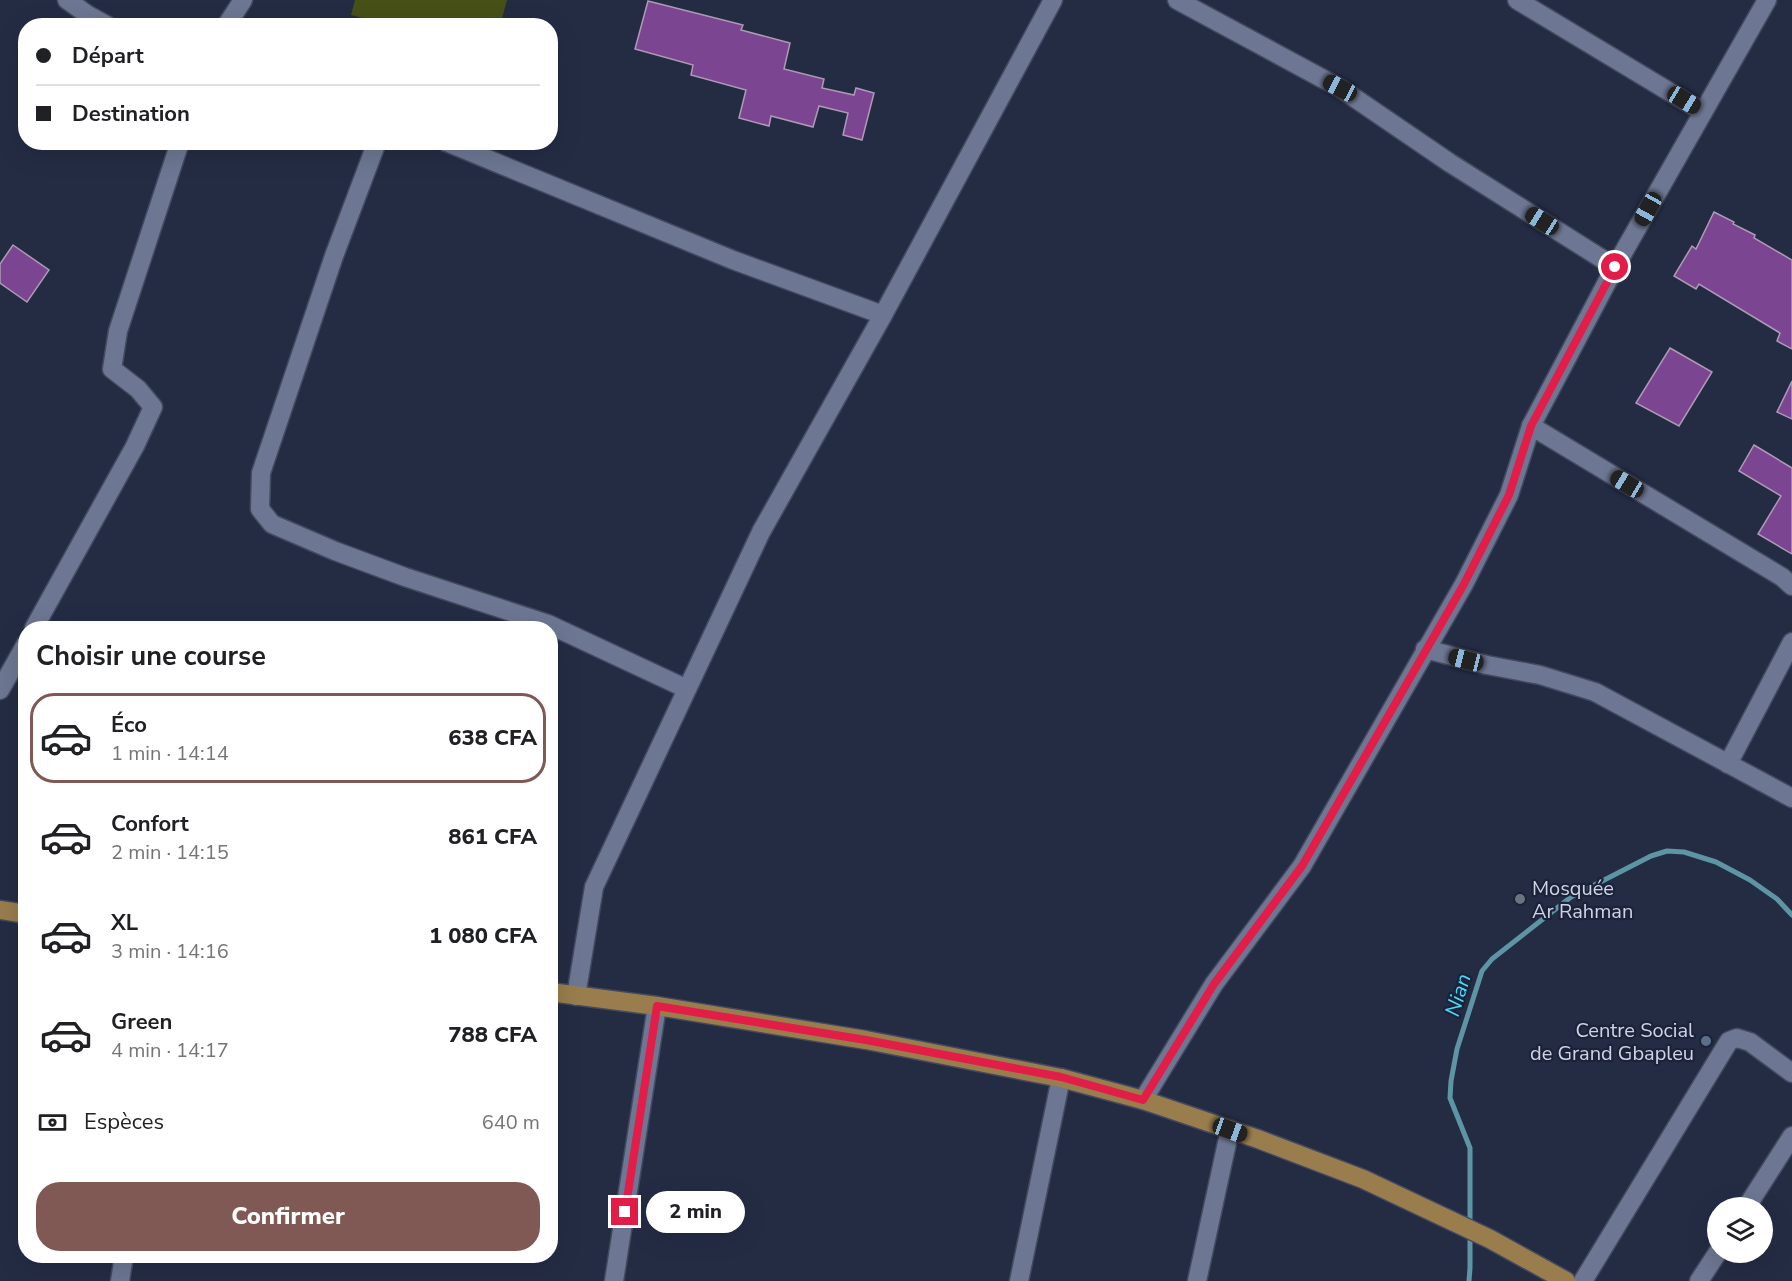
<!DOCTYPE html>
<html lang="fr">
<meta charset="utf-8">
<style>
:root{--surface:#fff;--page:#f2f2f2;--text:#202124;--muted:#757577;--line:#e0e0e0;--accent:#805954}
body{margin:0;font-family:"Nunito Sans",sans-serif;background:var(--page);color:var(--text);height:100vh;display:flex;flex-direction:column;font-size:22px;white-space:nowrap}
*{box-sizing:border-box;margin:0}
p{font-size:20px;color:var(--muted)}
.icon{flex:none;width:33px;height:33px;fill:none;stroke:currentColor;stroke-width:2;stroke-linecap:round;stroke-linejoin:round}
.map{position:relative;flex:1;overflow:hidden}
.drawer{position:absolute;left:18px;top:621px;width:540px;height:642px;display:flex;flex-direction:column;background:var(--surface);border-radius:24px;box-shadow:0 6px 24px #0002}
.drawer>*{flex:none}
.banner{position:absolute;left:18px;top:18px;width:540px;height:132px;border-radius:24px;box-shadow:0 6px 24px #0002;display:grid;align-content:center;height:132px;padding:0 18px;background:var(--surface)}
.buttons{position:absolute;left:1707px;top:1197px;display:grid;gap:12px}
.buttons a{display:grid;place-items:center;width:66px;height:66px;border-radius:50%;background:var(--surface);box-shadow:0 6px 24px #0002;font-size:30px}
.end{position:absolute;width:27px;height:27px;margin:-14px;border:8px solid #e11d48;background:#fff;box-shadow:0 0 0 3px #fff}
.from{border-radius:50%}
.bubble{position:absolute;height:42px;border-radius:21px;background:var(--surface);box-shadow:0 6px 24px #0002;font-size:20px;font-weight:800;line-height:42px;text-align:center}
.car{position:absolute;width:18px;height:36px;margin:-18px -9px;border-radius:8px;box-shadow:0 0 4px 2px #0007;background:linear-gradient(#222 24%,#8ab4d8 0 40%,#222 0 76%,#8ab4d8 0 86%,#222 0)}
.banner b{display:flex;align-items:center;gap:21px;height:57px;font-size:22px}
.banner b+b{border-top:2px solid var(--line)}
.banner i{width:15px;height:15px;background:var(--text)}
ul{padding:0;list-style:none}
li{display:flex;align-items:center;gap:18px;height:90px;margin:0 12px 9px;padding:0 6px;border:3px solid transparent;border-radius:24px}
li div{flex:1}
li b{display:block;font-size:22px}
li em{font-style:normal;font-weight:800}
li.current{border-color:var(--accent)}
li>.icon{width:54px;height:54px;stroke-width:1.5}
h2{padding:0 18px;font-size:27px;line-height:72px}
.pay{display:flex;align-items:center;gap:15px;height:66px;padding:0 18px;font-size:22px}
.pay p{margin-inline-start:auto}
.action{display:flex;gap:12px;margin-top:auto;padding:12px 18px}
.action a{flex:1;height:69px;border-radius:24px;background:var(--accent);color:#fff;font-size:24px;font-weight:800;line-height:69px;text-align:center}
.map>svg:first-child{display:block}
</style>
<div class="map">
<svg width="1792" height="1281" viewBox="0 0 1792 1281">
<rect width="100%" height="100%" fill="#242c44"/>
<polygon fill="#465017" points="355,0 507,0 500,26 388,25 351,15"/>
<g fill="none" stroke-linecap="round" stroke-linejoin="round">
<g stroke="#5d95a5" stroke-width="5">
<polyline points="1470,1225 1470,1148 1450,1098 1451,1081 1457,1049 1482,971 1492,959 1571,897 1651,856 1667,851 1684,852 1716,862 1750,880 1777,899 1792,915"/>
<polyline points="1469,1281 1470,1268 1470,1235"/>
</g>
</g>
<g fill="#7c4591" stroke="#ad9ab6" stroke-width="1.5">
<polygon points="648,1 743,25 741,30 790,43 784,69 824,79 822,88 854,95 856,88 874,93 862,140 843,135 848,113 819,106 813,127 771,116 769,126 739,118 746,90 691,75 693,65 635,49"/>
<polygon points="1714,212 1734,222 1733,224 1755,235 1754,238 1792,260 1792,349 1777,341 1780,333 1699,284 1696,289 1674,276 1692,246 1696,249"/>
<polygon points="13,245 49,270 27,302 0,283 0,264"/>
<polygon points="1670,348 1712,372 1679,426 1636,403"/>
<polygon points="1792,381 1792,419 1777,412"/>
<polygon points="1754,445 1792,468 1792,554 1758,534 1781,496 1739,471"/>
</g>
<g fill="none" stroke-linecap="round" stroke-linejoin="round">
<g stroke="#43495e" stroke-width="21">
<g id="street">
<polyline points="67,0 88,15 108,26"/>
<polyline points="1177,0 1340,88 1450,163 1615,267"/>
<polyline points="1517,0 1703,112"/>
<polyline points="226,26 243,0"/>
<polyline points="377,142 334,256 261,473 260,509 272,524 335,551 405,577 548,624 687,689"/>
<polyline points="446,142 733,260 883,315"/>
<polyline points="1531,426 1782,577 1792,586"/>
<polyline points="34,628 135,446 153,407 138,389 112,369 118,331 180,142"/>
<polyline points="1425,649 1487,665 1540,675 1595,692 1792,798"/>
<polyline points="0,690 26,644"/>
<polyline points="1728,764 1792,642"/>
<polyline points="576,996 594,887 761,532 883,315 1053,0"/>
<polyline points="1143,1100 1214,984 1302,866 1464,584 1509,495 1531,426 1615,267 1767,0"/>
<polyline points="1746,1208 1792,1136"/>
<polyline points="120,1281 124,1256"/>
<polyline points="614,1281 657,1006"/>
<polyline points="1019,1281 1061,1078"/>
<polyline points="1197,1281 1230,1129"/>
<polyline points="1583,1281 1729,1041 1737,1038 1750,1042 1792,1073"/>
<polyline points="1699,1281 1718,1252"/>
</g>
</g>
<g stroke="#43495e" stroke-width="21">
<g id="primary">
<polyline points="0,910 26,914"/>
<polyline points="550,992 657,1006 866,1040 1061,1078 1143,1100 1258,1139 1363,1179 1490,1239 1566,1281"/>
</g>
</g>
<use href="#street" stroke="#6d7793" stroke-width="18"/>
<use href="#primary" stroke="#997d4c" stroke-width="18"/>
</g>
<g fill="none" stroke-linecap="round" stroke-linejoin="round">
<polyline stroke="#e11d48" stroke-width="8" points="625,1212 657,1006 866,1040 1061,1077 1143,1100 1214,984 1302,866 1464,584 1509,495 1531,426 1615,267"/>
</g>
<circle fill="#6b7280" stroke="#1b2239" stroke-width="2" cx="1520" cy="899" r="6"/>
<circle fill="#5c6f8a" stroke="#1b2239" stroke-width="2" cx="1706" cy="1041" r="6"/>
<g text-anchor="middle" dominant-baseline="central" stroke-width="4.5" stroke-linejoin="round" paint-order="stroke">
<g font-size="20" fill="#ced4e4" stroke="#1b2239" text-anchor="start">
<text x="1532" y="888">Mosquée<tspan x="1532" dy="23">Ar Rahman</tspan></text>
<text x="1694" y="1030" text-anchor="end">Centre Social<tspan x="1694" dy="23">de Grand Gbapleu</tspan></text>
</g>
<g font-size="21" font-style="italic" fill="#46dbf8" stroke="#1b2239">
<text transform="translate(1458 995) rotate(-73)">Nian</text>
</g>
</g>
</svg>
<div class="buttons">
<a><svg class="icon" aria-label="layers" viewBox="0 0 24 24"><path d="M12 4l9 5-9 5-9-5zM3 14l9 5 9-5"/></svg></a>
</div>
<i class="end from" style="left:1615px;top:267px"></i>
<i class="end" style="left:625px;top:1212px"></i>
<div class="bubble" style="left:646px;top:1191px;width:99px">2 min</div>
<i class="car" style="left:1340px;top:88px;rotate:298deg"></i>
<i class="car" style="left:1684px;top:100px;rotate:121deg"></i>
<i class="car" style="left:1648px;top:209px;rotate:209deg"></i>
<i class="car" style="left:1542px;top:221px;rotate:302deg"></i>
<i class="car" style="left:1627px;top:484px;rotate:301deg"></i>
<i class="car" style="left:1466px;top:660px;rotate:284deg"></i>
<i class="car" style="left:1230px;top:1130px;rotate:110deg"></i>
<div class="banner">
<b><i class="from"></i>Départ</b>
<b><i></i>Destination</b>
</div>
<section class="drawer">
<h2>Choisir une course</h2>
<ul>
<li class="current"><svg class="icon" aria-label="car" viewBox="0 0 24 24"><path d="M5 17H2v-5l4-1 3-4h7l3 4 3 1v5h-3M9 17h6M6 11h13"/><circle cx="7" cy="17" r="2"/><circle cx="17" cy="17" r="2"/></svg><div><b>Éco</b><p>1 min · 14:14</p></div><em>638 CFA</em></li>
<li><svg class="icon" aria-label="car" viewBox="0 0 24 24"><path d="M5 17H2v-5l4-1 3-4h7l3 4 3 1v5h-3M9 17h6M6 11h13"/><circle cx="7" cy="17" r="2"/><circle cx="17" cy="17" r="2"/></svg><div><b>Confort</b><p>2 min · 14:15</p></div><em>861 CFA</em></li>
<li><svg class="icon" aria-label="car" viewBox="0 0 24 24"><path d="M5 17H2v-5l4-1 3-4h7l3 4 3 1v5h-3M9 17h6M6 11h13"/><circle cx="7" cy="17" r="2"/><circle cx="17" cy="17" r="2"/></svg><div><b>XL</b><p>3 min · 14:16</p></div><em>1 080 CFA</em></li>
<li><svg class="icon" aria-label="car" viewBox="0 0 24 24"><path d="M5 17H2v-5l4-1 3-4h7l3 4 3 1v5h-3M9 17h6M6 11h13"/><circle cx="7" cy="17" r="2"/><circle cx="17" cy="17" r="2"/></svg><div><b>Green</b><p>4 min · 14:17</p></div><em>788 CFA</em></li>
</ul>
<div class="pay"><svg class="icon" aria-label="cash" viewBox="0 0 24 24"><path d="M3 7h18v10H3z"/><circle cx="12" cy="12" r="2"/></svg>Espèces<p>640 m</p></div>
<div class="action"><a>Confirmer</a></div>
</section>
</div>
